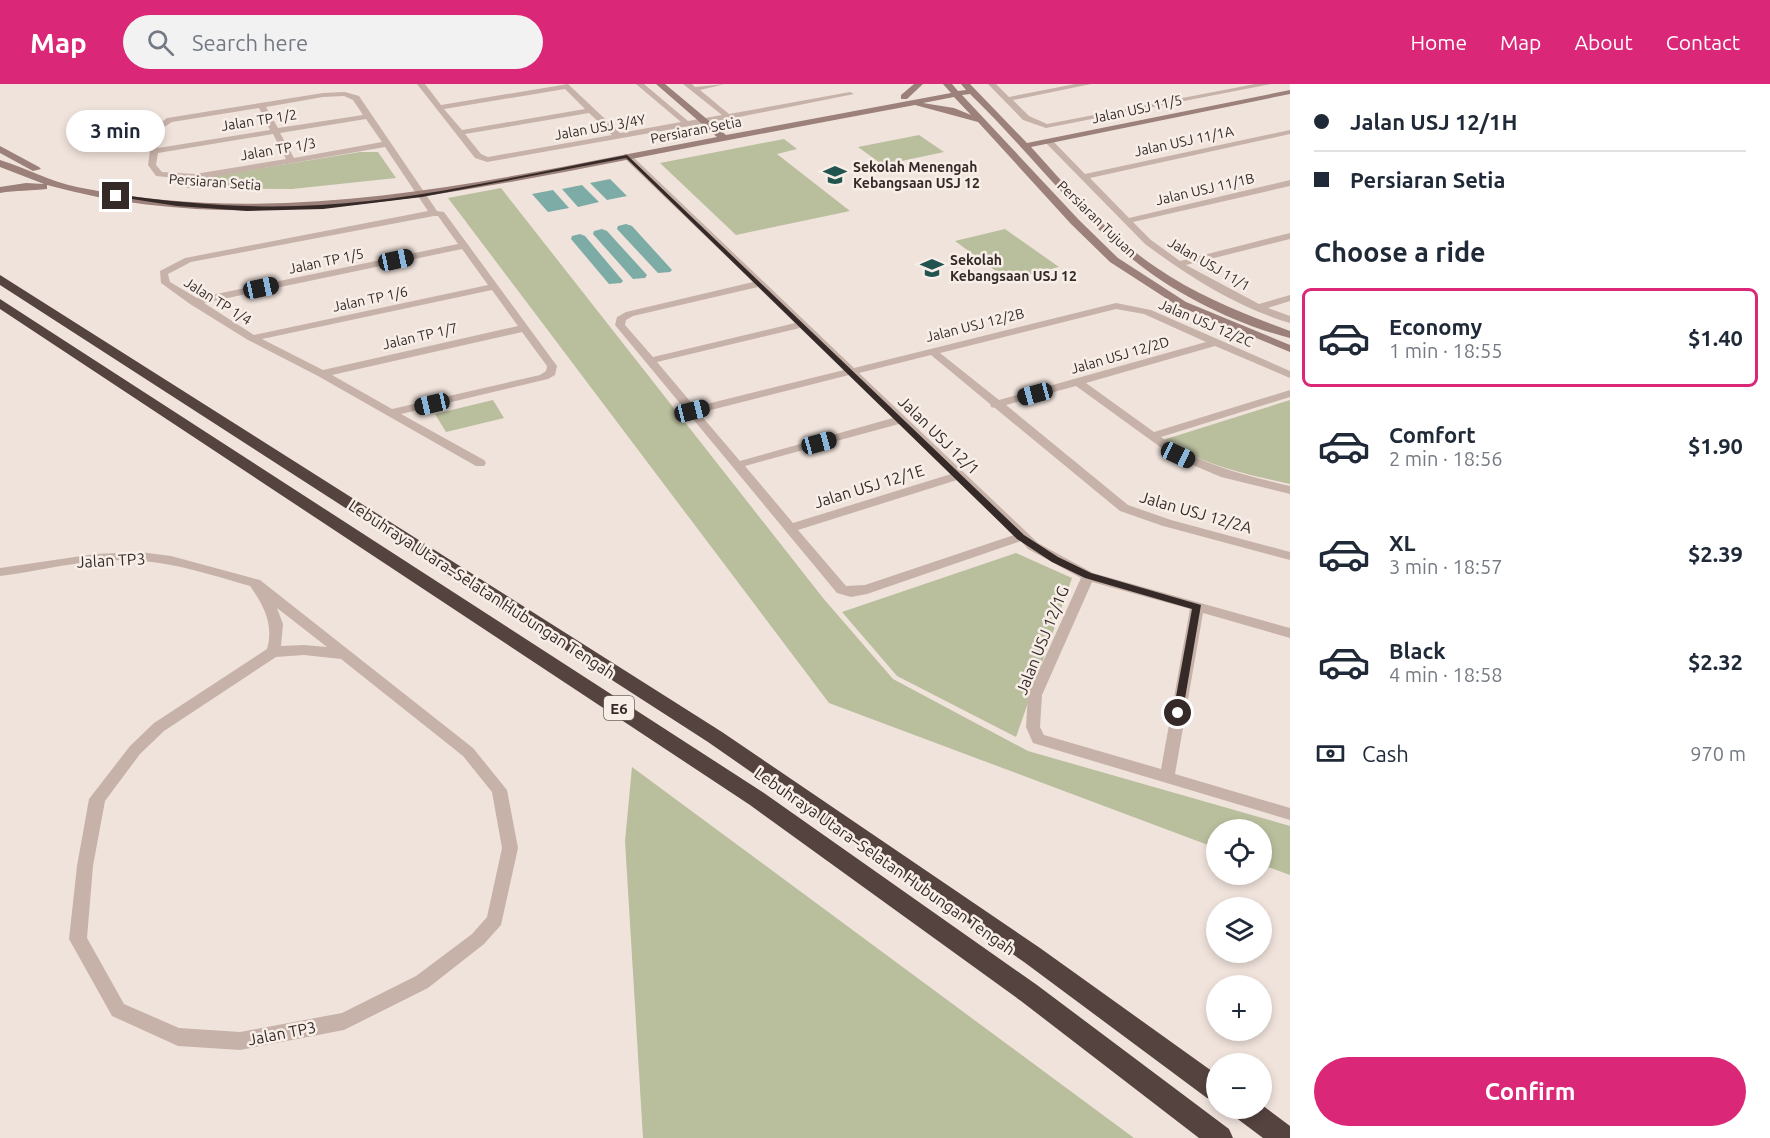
<!DOCTYPE html>
<meta charset="utf-8">
<style>
:root{--surface:#fff;--page:#f2f2f3;--text:#1f2937;--muted:#747a83;--line:#e0e1e3;--accent:#db2777}
body{margin:0;font-family:Ubuntu,sans-serif;background:var(--page);color:var(--text);height:100vh;display:flex;flex-direction:column;font-size:22px;white-space:nowrap}
*{box-sizing:border-box;margin:0}
p{font-size:20px;color:var(--muted)}
.icon{flex:none;width:33px;height:33px;fill:none;stroke:currentColor;stroke-width:2;stroke-linecap:round;stroke-linejoin:round}
.map{position:relative;flex:1;overflow:hidden}
.panel{display:flex;flex-direction:column;background:var(--surface);width:480px}
.panel>*{flex:none}
.hud{display:grid;align-content:center;height:132px;padding:0 24px;background:var(--surface)}
.fabs{position:absolute;left:1206px;top:735px;display:grid;gap:12px}
.fabs a{display:grid;place-items:center;width:66px;height:66px;border-radius:50%;background:var(--surface);box-shadow:0 3px 9px #0003;font-size:30px}
.end{position:absolute;width:27px;height:27px;margin:-14px;border:8px solid #352a28;background:#fff;box-shadow:0 0 0 3px #fff}
.from{border-radius:50%}
.bubble{position:absolute;height:42px;border-radius:21px;background:var(--surface);box-shadow:0 3px 9px #0003;font-size:20px;font-weight:600;line-height:42px;text-align:center}
.car{position:absolute;width:18px;height:36px;margin:-18px -9px;border-radius:8px;box-shadow:0 0 4px 2px #0007;background:linear-gradient(#222 24%,#8ab4d8 0 40%,#222 0 76%,#8ab4d8 0 86%,#222 0)}
.hud b{display:flex;align-items:center;gap:21px;height:57px;font-size:22px}
.hud b+b{border-top:2px solid var(--line)}
.hud i{width:15px;height:15px;background:var(--text)}
ul{padding:0;list-style:none}
li{display:flex;align-items:center;gap:18px;height:99px;margin:0 12px 9px;padding:0 12px;border:3px solid transparent;border-radius:9px}
li div{flex:1}
li b{display:block;font-size:22px}
li em{font-style:normal;font-weight:600}
li.current{border-color:var(--accent)}
li>.icon{width:54px;height:54px;stroke-width:1.5}
h2{padding:0 24px;font-size:27px;line-height:72px}
.pay{display:flex;align-items:center;gap:15px;height:66px;padding:0 24px;font-size:22px}
.pay p{margin-inline-start:auto}
.button{display:flex;gap:12px;margin-top:auto;padding:12px 24px}
.button a{flex:1;height:69px;border-radius:36px;background:var(--accent);color:#fff;font-size:24px;font-weight:600;line-height:69px;text-align:center}
header{display:flex;align-items:center;gap:36px;box-sizing:border-box;height:84px;padding:0 30px;background:var(--accent);color:#fff}
header strong{font-size:28px}
nav{display:flex;gap:33px;margin-inline-start:auto;font-size:21px}
.search{width:420px;height:54px;background:var(--page);display:flex;align-items:center;gap:15px;box-sizing:border-box;padding:0 21px;border-radius:33px;color:var(--muted);font-size:22px}
main{display:flex;flex:1;min-height:0}
.map>svg:first-child{display:block}
</style>
<header>
<strong>Map</strong>
<div class="search"><svg class="icon" aria-label="search" viewBox="0 0 24 24"><circle cx="10" cy="10" r="6"/><path d="M15 15l6 6"/></svg>Search here</div>
<nav><a>Home</a><a>Map</a><a>About</a><a>Contact</a></nav>
</header>
<main>
<div class="map">
<svg width="1290" height="1054" viewBox="0 0 1290 1054">
<rect width="100%" height="100%" fill="#f0e3dc"/>
<g fill="#b9be9d">
<polygon points="919,51 944,68 883,81 858,63"/>
<polygon points="784,55 797,65 777,70 850,127 736,151 660,79"/>
<polygon points="360,68 378,68 396,94 292,105 186,104 184,97"/>
<polygon points="501,104 823,514 893,595 1028,667 1290,742 1290,791 1262,781 1262,746 1216,746 1216,764 829,619 448,114"/>
<polygon points="1005,145 1059,183 1008,196 955,157"/>
<polygon points="493,316 504,334 446,348 435,330"/>
<path d="M1290,316V400C1245,390 1203,381 1163,356Z"/>
<polygon points="1016,469 1072,494 1016,653 897,592 842,528"/>
<polygon points="632,683 1134,1054 643,1054 625,757"/>
</g>
<g fill="#7daba5">
<polygon points="610,95 627,112 607,116 590,99"/>
<polygon points="582,101 599,118 578,123 562,105"/>
<polygon points="553,106 569,124 548,128 532,110"/>
<polygon points="626,140 632,142 672,186 670,188 658,189 617,145 618,142"/>
<polygon points="602,145 607,147 647,191 645,194 633,195 593,150 594,147"/>
<polygon points="580,150 585,152 623,197 621,199 609,200 571,155 572,152"/>
</g>
<g fill="none" stroke-linecap="round" stroke-linejoin="round">
<g fill="#c7b2a9" fill-rule="evenodd">
<path d="M417,0H425L441,21L568,0L620,49L681,38L636,0H644L688,37L722,31L683,0H692L695,3L725,0L700,6L729,30L850,8L854,10L729,35L487,78L475,74ZM565,5L585,25L462,46L444,25ZM589,29L612,51L488,73L481,70L465,50Z"/>
<polygon points="988,0 996,0 1009,13 1075,0 1091,0 1013,16 1029,32 1047,40 1255,0 1271,0 1046,44 1023,36"/>
<path d="M345,8L359,12L437,127L444,128L557,282L555,291L548,295L401,330L484,376L486,379L484,382H476L318,292L248,256L190,220L161,199L160,187L185,174L428,127L385,63L195,96L156,92L148,81L153,44L167,34L323,9ZM344,12L353,16L363,31L278,44L266,23L323,13ZM259,24L270,46L158,64L161,45L172,38ZM366,35L382,58L294,74L280,49ZM273,50L286,75L195,90L162,88L156,81L158,69ZM434,132H438L458,160L197,214L170,198L168,190L191,178ZM462,165L488,201L254,251L204,219ZM492,206L518,242L323,286L262,255ZM522,248L547,282L546,287L540,291L392,325L332,291Z"/>
<path d="M1290,46V50L1090,94L1129,134L1290,96V102L1133,138L1151,156L1180,177L1290,149V155L1186,181L1259,220L1290,211V217L1268,224L1290,232V239C1238,224 1188,192 1145,160L1044,57L1051,55L1085,90Z"/>
<path d="M624,70H630L854,284L1116,219L1151,226L1290,287V294L1215,262L1086,299L1154,348L1290,306V313L1161,353C1200,381 1244,391 1290,402V410L1221,393L1174,373L1076,302L1006,321L1128,421L1171,436L1290,468V476L1163,442L1120,427L995,324L991,323L990,320L931,271L859,289L1038,459L1093,489L1290,544V554L1203,529L1175,690L1290,724V736L1033,659L1026,643L1028,611L1081,494L1028,465L1021,457L867,510L851,513L837,509L615,241L617,233L626,228L753,198L624,74ZM758,203L795,239L653,273L625,241L626,236L633,232ZM1116,225L1144,230L1206,258L999,316L940,269ZM800,244L844,286L695,323L657,278ZM849,291L893,334L740,377L699,329ZM899,340L951,390L793,439L745,382ZM957,396L1014,451L865,501L846,502L798,446ZM1092,498L1190,525L1161,685L1044,651L1040,643L1042,611Z"/>
<path d="M140,468L171,472L260,496L473,664L507,706L518,764L501,841L484,860L428,904L344,946L240,966L178,962L112,932L69,855L77,782L89,715L130,662L154,639L267,565C274,541 264,522 250,502C215,492 179,480 142,477C96,472 46,486 0,492V484L95,470ZM277,524L327,563L304,561L281,562L283,540ZM304,571L341,575L463,672L492,708L502,764L487,833L472,850L416,892L342,929L240,948L179,944L124,920L87,854L93,782L105,717L140,670L164,647L276,573Z"/>
</g>
<g fill="#9b817a" fill-rule="evenodd">
<path d="M656,0H665L726,51L951,9L943,0H952L958,7L966,6L961,0H970L1027,59L1290,6V10L1031,63C1070,106 1109,152 1157,184C1198,212 1244,230 1290,247V254C1237,241 1173,209 1131,174C1071,126 1025,63 970,10L962,11L1079,136L1118,174L1186,218L1290,261V268L1178,222L1110,178L1071,140L978,38L915,21C819,39 722,57 626,76C436,113 239,154 47,101V105C32,107 16,106 0,109V103L26,99L44,100L0,83V76C26,84 49,97 77,103C292,148 506,92 717,53ZM954,13L971,31L954,24L923,19Z"/>
<polygon points="914,0 923,0 907,15 901,15 901,11"/>
<polygon points="0,62 39,83 41,85 33,87 0,69"/>
</g>
<g fill="#554340" fill-rule="evenodd">
<polygon points="0,191 722,648 1040,864 1216,990 1216,1017 1207,1014 1024,878 708,658 0,201"/>
<polygon points="0,215 764,709 1037,901 1229,1045 1233,1054 1199,1054 1021,917 750,721 0,225"/>
<polygon points="1262,1021 1290,1042 1290,1054 1263,1054 1235,1033 1231,1024 1262,1024"/>
</g>
</g>
<path fill="#352a28" d="M627,71L1024,451L1058,473L1091,489L1201,521L1182,632L1178,633L1173,629L1192,525L1085,494L1052,478L1017,455L626,74L422,113L323,125L247,127L177,122L113,112L116,110C185,120 252,125 321,121C424,115 526,90 627,71Z"/>
<defs>
<g id="school-bare" transform="scale(1.8)"><path d="M0-5L7-2L0 1L-7-2ZM-4 1L0 2.5L4 1V4Q0 6-4 4Z" fill="#21544e" stroke="#f8eee8" stroke-width="2.5" paint-order="stroke"/></g>
</defs>
<g fill-rule="evenodd">
<use href="#school-bare" x="835" y="91"/>
<use href="#school-bare" x="932" y="184"/>
</g>
<g text-anchor="middle" dominant-baseline="central" stroke-width="5" stroke-linejoin="round" paint-order="stroke">
<g font-size="14" fill="#352a28" stroke="#f8eee8">
<text transform="translate(1137 25) rotate(-12)">Jalan USJ 11/5</text>
<text transform="translate(259 36) rotate(-9)">Jalan TP 1/2</text>
<text transform="translate(600 43) rotate(-10)">Jalan USJ 3/4Y</text>
<text transform="translate(696 46) rotate(-11)">Persiaran Setia</text>
<text transform="translate(1184 57) rotate(-12)">Jalan USJ 11/1A</text>
<text transform="translate(278 65) rotate(-10)">Jalan TP 1/3</text>
<text transform="translate(215 98) rotate(4)">Persiaran Setia</text>
<text transform="translate(1205 105) rotate(-13)">Jalan USJ 11/1B</text>
<text transform="translate(1097 135) rotate(44)">Persiaran Tujuan</text>
<text transform="translate(326 177) rotate(-12)">Jalan TP 1/5</text>
<text transform="translate(1209 180) rotate(30)">Jalan USJ 11/1</text>
<text transform="translate(370 215) rotate(-12)">Jalan TP 1/6</text>
<text transform="translate(218 217) rotate(32)">Jalan TP 1/4</text>
<text transform="translate(1206 239) rotate(23)">Jalan USJ 12/2C</text>
<text transform="translate(975 241) rotate(-14)">Jalan USJ 12/2B</text>
<text transform="translate(420 252) rotate(-13)">Jalan TP 1/7</text>
<text transform="translate(1120 271) rotate(-16)">Jalan USJ 12/2D</text>
</g>
<g font-size="14" font-weight="bold" fill="#352a28" stroke="#f8eee8" text-anchor="start">
<text x="853" y="83">Sekolah Menengah<tspan x="853" dy="16">Kebangsaan USJ 12</tspan></text>
<text x="950" y="176">Sekolah<tspan x="950" dy="16">Kebangsaan USJ 12</tspan></text>
</g>
<rect fill="#f8eee8" stroke="#706562" stroke-width="1.5" x="604" y="612" width="30" height="24" rx="4.5"/>
<g font-size="15" font-weight="bold" fill="#352a28">
<text x="619" y="624">E6</text>
</g>
<g font-size="16" fill="#352a28" stroke="#f8eee8">
<text transform="translate(939 351) rotate(44)">Jalan USJ 12/1</text>
<text transform="translate(869 402) rotate(-17)">Jalan USJ 12/1E</text>
<text transform="translate(1196 428) rotate(16)">Jalan USJ 12/2A</text>
<text transform="translate(111 476) rotate(-3)">Jalan TP3</text>
<text transform="translate(482 505) rotate(33)">Lebuhraya Utara–Selatan Hubungan Tengah</text>
<text transform="translate(1042 556) rotate(-68)">Jalan USJ 12/1G</text>
<text transform="translate(885 777) rotate(35)">Lebuhraya Utara–Selatan Hubungan Tengah</text>
<text transform="translate(282 949) rotate(-11)">Jalan TP3</text>
</g>
</g>
</svg>
<div class="fabs">
<a><svg class="icon" aria-label="locate" viewBox="0 0 24 24"><circle cx="12" cy="12" r="6"/><path d="M12 2v4M12 18v4M2 12h4M18 12h4"/></svg></a>
<a><svg class="icon" aria-label="layers" viewBox="0 0 24 24"><path d="M12 4l9 5-9 5-9-5zM3 14l9 5 9-5"/></svg></a>
<a>+</a>
<a>−</a>
</div>
<i class="end from" style="left:1178px;top:629px"></i>
<i class="end" style="left:116px;top:112px"></i>
<div class="bubble" style="left:66px;top:26px;width:99px">3 min</div>
<i class="car" style="left:396px;top:176px;rotate:78deg"></i>
<i class="car" style="left:261px;top:204px;rotate:78deg"></i>
<i class="car" style="left:1035px;top:310px;rotate:255deg"></i>
<i class="car" style="left:432px;top:320px;rotate:257deg"></i>
<i class="car" style="left:692px;top:327px;rotate:76deg"></i>
<i class="car" style="left:819px;top:359px;rotate:75deg"></i>
<i class="car" style="left:1178px;top:371px;rotate:115deg"></i>
</div>
<section class="panel">
<div class="hud">
<b><i class="from"></i>Jalan USJ 12/1H</b>
<b><i></i>Persiaran Setia</b>
</div>
<h2>Choose a ride</h2>
<ul>
<li class="current"><svg class="icon" aria-label="car" viewBox="0 0 24 24"><path d="M5 17H2v-5l4-1 3-4h7l3 4 3 1v5h-3M9 17h6M6 11h13"/><circle cx="7" cy="17" r="2"/><circle cx="17" cy="17" r="2"/></svg><div><b>Economy</b><p>1 min · 18:55</p></div><em>$1.40</em></li>
<li><svg class="icon" aria-label="car" viewBox="0 0 24 24"><path d="M5 17H2v-5l4-1 3-4h7l3 4 3 1v5h-3M9 17h6M6 11h13"/><circle cx="7" cy="17" r="2"/><circle cx="17" cy="17" r="2"/></svg><div><b>Comfort</b><p>2 min · 18:56</p></div><em>$1.90</em></li>
<li><svg class="icon" aria-label="car" viewBox="0 0 24 24"><path d="M5 17H2v-5l4-1 3-4h7l3 4 3 1v5h-3M9 17h6M6 11h13"/><circle cx="7" cy="17" r="2"/><circle cx="17" cy="17" r="2"/></svg><div><b>XL</b><p>3 min · 18:57</p></div><em>$2.39</em></li>
<li><svg class="icon" aria-label="car" viewBox="0 0 24 24"><path d="M5 17H2v-5l4-1 3-4h7l3 4 3 1v5h-3M9 17h6M6 11h13"/><circle cx="7" cy="17" r="2"/><circle cx="17" cy="17" r="2"/></svg><div><b>Black</b><p>4 min · 18:58</p></div><em>$2.32</em></li>
</ul>
<div class="pay"><svg class="icon" aria-label="cash" viewBox="0 0 24 24"><path d="M3 7h18v10H3z"/><circle cx="12" cy="12" r="2"/></svg>Cash<p>970 m</p></div>
<div class="button"><a>Confirm</a></div>
</section>
</main>
